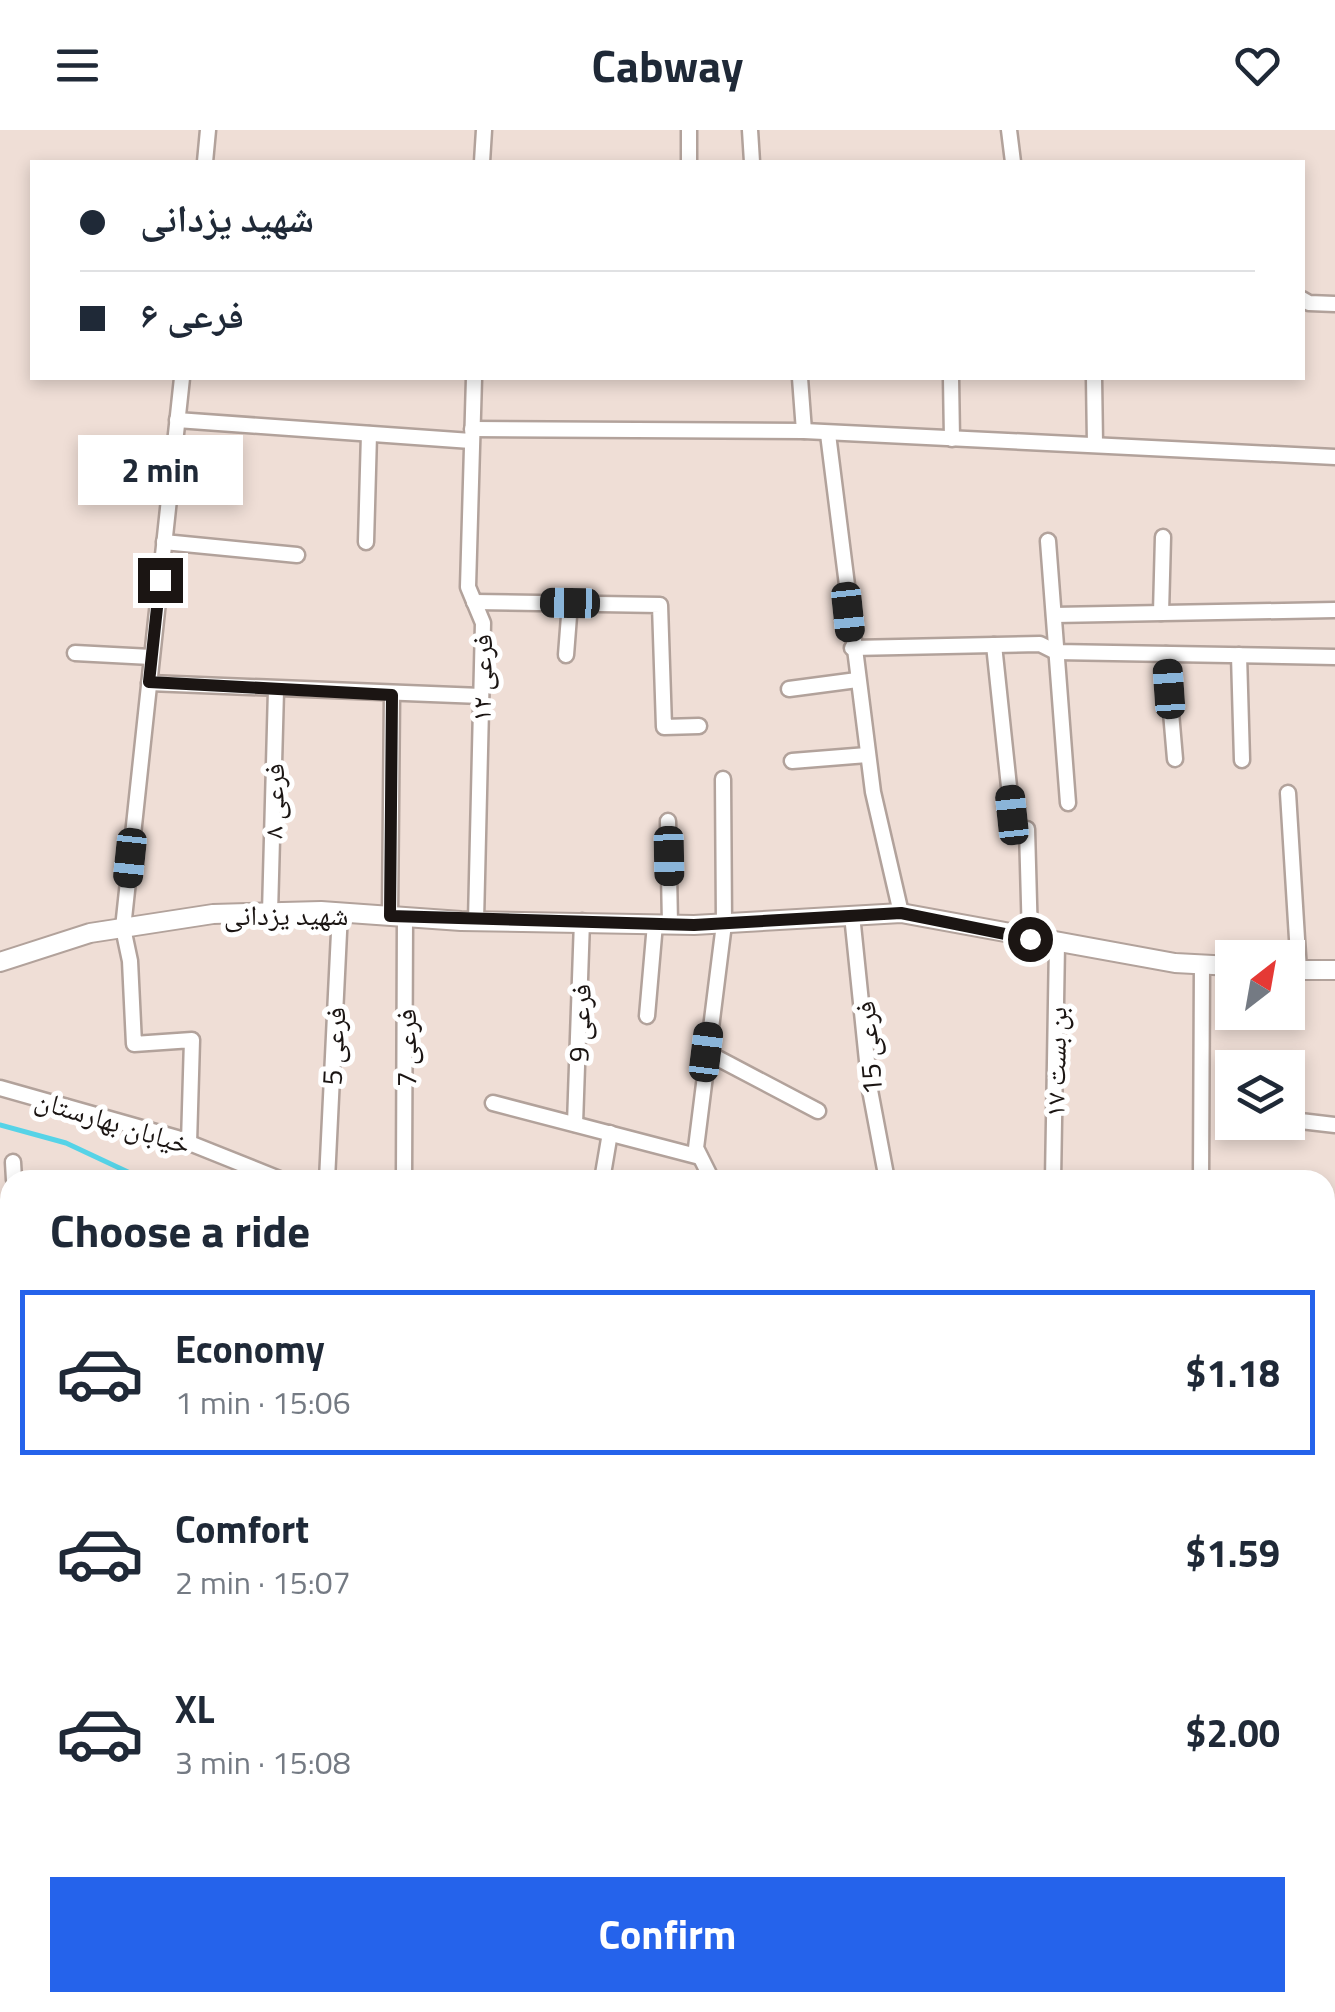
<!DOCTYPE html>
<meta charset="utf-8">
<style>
:root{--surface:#fff;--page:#f2f2f3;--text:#1f2937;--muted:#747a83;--line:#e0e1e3;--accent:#2563eb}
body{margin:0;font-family:"Titillium Web","Noto Naskh Arabic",sans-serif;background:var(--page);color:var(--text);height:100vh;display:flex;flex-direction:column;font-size:38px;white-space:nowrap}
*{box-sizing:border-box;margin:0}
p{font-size:32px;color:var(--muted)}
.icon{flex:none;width:55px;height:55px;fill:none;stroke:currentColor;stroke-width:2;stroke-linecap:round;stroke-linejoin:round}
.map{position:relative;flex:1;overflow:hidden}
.panel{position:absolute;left:0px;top:1040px;width:1335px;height:842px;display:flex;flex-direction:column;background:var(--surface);border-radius:30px 30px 0 0;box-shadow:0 5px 15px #0003}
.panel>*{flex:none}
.banner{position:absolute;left:30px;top:30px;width:1275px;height:220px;border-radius:0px;box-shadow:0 5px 15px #0003;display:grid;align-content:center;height:220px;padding:0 50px;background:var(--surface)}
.needle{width:65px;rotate:31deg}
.buttons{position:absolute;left:1215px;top:810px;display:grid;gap:20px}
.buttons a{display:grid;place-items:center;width:90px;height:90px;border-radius:0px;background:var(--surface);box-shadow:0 5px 15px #0003;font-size:50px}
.end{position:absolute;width:45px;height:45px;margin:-22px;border:12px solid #1b1513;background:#fff;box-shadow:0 0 0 5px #fff}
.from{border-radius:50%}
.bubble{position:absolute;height:70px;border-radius:0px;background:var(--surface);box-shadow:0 5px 15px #0003;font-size:32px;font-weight:700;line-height:70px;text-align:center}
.car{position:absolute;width:30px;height:60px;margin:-30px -15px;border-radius:12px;box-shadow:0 0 8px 2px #0007;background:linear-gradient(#222 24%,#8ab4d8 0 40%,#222 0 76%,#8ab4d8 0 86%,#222 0)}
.banner b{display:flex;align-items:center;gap:35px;height:95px;font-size:38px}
.banner b+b{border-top:2px solid var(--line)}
.banner i{width:25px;height:25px;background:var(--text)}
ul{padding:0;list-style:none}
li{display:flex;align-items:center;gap:30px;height:165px;margin:0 20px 15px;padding:0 30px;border:5px solid transparent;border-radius:0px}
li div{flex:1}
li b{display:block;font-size:38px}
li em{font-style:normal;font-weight:700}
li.active{border-color:var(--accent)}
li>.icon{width:90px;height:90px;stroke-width:1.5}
h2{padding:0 50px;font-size:45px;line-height:120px}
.primary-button{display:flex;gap:20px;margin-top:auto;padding:20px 50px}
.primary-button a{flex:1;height:115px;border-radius:0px;background:var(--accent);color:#fff;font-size:40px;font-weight:700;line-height:115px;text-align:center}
header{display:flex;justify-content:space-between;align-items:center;height:130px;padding:0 50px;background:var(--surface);font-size:45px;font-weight:700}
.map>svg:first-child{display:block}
</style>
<header><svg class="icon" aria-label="menu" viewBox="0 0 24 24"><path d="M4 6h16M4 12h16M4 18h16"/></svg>Cabway<svg class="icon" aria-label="heart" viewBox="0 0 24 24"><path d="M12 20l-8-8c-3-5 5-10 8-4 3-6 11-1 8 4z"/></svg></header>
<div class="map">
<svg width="1335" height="1882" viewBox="0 0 1335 1882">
<rect width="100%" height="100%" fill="#efded6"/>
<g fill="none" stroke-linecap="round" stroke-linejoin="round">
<g stroke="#56d3e7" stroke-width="5">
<polyline points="0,995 66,1013 145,1050"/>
<polyline points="1325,1299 1335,1303"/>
</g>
<g stroke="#b2a29b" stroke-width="19">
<g id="minor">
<polyline points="750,0 752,32"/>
<polyline points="1009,0 1013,32"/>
<polyline points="205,32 208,0"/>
<polyline points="482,32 484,0"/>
<polyline points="689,32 689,0"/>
<polyline points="1302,169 1309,173 1335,174"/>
<polyline points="182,248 123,798 130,831 134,914 192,910 189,1013"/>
<polyline points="474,248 468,457 483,493 476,791"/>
<polyline points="800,248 804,301"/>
<polyline points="951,248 952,309"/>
<polyline points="1094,248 1095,314"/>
<polyline points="177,290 471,311"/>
<polyline points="472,299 804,301 1335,327"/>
<polyline points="828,304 873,662 901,783"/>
<polyline points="1048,411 1068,673"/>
<polyline points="164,412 297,425"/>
<polyline points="366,412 369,304"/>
<polyline points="474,472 660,475 664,597 699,596"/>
<polyline points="1161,483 1163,407"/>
<polyline points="1054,485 1335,480"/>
<polyline points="994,515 1012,685"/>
<polyline points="852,518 1040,514 1056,522 1335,527"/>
<polyline points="75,523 151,527"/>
<polyline points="1166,524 1175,629"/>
<polyline points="566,525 570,473"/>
<polyline points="1239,525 1242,630"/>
<polyline points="149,553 481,566"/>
<polyline points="789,559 857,550"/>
<polyline points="792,631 867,625"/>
<polyline points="1288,663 1299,841"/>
<polyline points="668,691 670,794"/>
<polyline points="1027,699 1030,809"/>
<polyline points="270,783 276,560"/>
<polyline points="852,785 870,960 887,1050"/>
<polyline points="390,786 392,565"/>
<polyline points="647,886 655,794"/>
<polyline points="706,922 818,981"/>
<polyline points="0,958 177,1008 282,1050"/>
<polyline points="493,973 700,1027"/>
<polyline points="1292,990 1335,995"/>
<polyline points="575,994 582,791"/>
<polyline points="13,1032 14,1050"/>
<polyline points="327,1050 340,782"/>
<polyline points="404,1050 405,787"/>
<polyline points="602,1050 610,1003"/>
<polyline points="712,1050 696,1018 724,794 723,649"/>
<polyline points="1053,1050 1057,814"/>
<polyline points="1201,1050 1202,834"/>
<polyline points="1325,1254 1335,1259"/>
<polyline points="0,1373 10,1373"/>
<polyline points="1325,1413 1335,1410"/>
<polyline points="1325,1539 1335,1536"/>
<polyline points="0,1618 10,1616"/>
<polyline points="1325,1652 1334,1694"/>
<polyline points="849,1872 852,1882"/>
<polyline points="1033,1872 1035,1882"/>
<polyline points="703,1882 719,1872"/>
<polyline points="961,1882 1003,1872"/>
</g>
</g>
<g stroke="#b2a29b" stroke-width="22">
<g id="tertiary">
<polyline points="0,832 90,803 213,784 321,781 461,791 694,795 901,783 1175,833 1232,836"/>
<polyline points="1288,840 1335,840"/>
</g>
</g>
<g stroke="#ae845d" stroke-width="28">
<g id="primary">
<polyline points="1325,1696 1335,1694"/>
<polyline points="1325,1729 1335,1727"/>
<polyline points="0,1882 64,1872"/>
<polyline points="236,1882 298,1872"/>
</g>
</g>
<use href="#minor" stroke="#fff" stroke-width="14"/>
<use href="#tertiary" stroke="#fff" stroke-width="18"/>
<use href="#primary" stroke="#fed9b6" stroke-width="22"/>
</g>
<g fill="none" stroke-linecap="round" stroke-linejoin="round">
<polyline stroke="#1b1513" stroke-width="12" points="160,450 149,552 392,565 390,786 694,795 901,783 1030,809"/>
</g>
<g text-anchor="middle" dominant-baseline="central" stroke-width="10" stroke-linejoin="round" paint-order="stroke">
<g font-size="28" fill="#1b1513" stroke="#fff">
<text transform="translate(481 548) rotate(-89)">فرعی ۱۲</text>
<text transform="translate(273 671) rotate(-89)">فرعی ۸</text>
<text x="286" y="784">شهید یزدانی</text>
<text transform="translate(579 893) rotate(-88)">فرعی 9</text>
<text transform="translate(333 916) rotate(-87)">فرعی 5</text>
<text transform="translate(405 918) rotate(-90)">فرعی 7</text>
<text transform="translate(868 918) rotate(-95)">فرعی 15</text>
<text transform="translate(1055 932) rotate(-89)">بن بست ۱۷</text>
<text transform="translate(113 991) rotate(17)">خیابان بهارستان</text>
</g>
</g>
</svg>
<div class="buttons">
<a><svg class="needle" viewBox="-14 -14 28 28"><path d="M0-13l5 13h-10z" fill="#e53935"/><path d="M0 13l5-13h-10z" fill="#747a83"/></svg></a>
<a><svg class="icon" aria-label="layers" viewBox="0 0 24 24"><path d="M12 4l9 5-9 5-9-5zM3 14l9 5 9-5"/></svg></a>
</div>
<i class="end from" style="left:1030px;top:809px"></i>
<i class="end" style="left:160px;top:450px"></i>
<div class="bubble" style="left:78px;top:305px;width:165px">2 min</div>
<i class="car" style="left:570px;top:473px;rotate:271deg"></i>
<i class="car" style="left:848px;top:482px;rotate:174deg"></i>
<i class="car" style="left:1169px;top:559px;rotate:356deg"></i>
<i class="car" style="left:1012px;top:685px;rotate:354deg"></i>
<i class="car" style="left:669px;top:726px;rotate:179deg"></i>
<i class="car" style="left:130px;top:728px;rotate:186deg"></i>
<i class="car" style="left:706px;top:922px;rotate:7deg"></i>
<div class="banner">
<b><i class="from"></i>شهید یزدانی</b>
<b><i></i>فرعی ۶</b>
</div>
<section class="panel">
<h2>Choose a ride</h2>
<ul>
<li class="active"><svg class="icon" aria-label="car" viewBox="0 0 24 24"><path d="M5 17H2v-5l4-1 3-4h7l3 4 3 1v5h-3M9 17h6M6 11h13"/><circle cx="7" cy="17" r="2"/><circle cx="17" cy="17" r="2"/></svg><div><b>Economy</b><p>1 min · 15:06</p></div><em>$1.18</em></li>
<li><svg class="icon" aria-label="car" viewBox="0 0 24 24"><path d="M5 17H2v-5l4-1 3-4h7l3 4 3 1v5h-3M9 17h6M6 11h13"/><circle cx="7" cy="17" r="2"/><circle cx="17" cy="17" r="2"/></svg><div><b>Comfort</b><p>2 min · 15:07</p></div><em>$1.59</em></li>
<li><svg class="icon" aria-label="car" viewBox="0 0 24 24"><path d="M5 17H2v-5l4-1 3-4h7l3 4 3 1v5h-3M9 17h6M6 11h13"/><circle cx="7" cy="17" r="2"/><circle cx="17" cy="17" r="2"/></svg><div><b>XL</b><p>3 min · 15:08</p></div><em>$2.00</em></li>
</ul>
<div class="primary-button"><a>Confirm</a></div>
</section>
</div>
